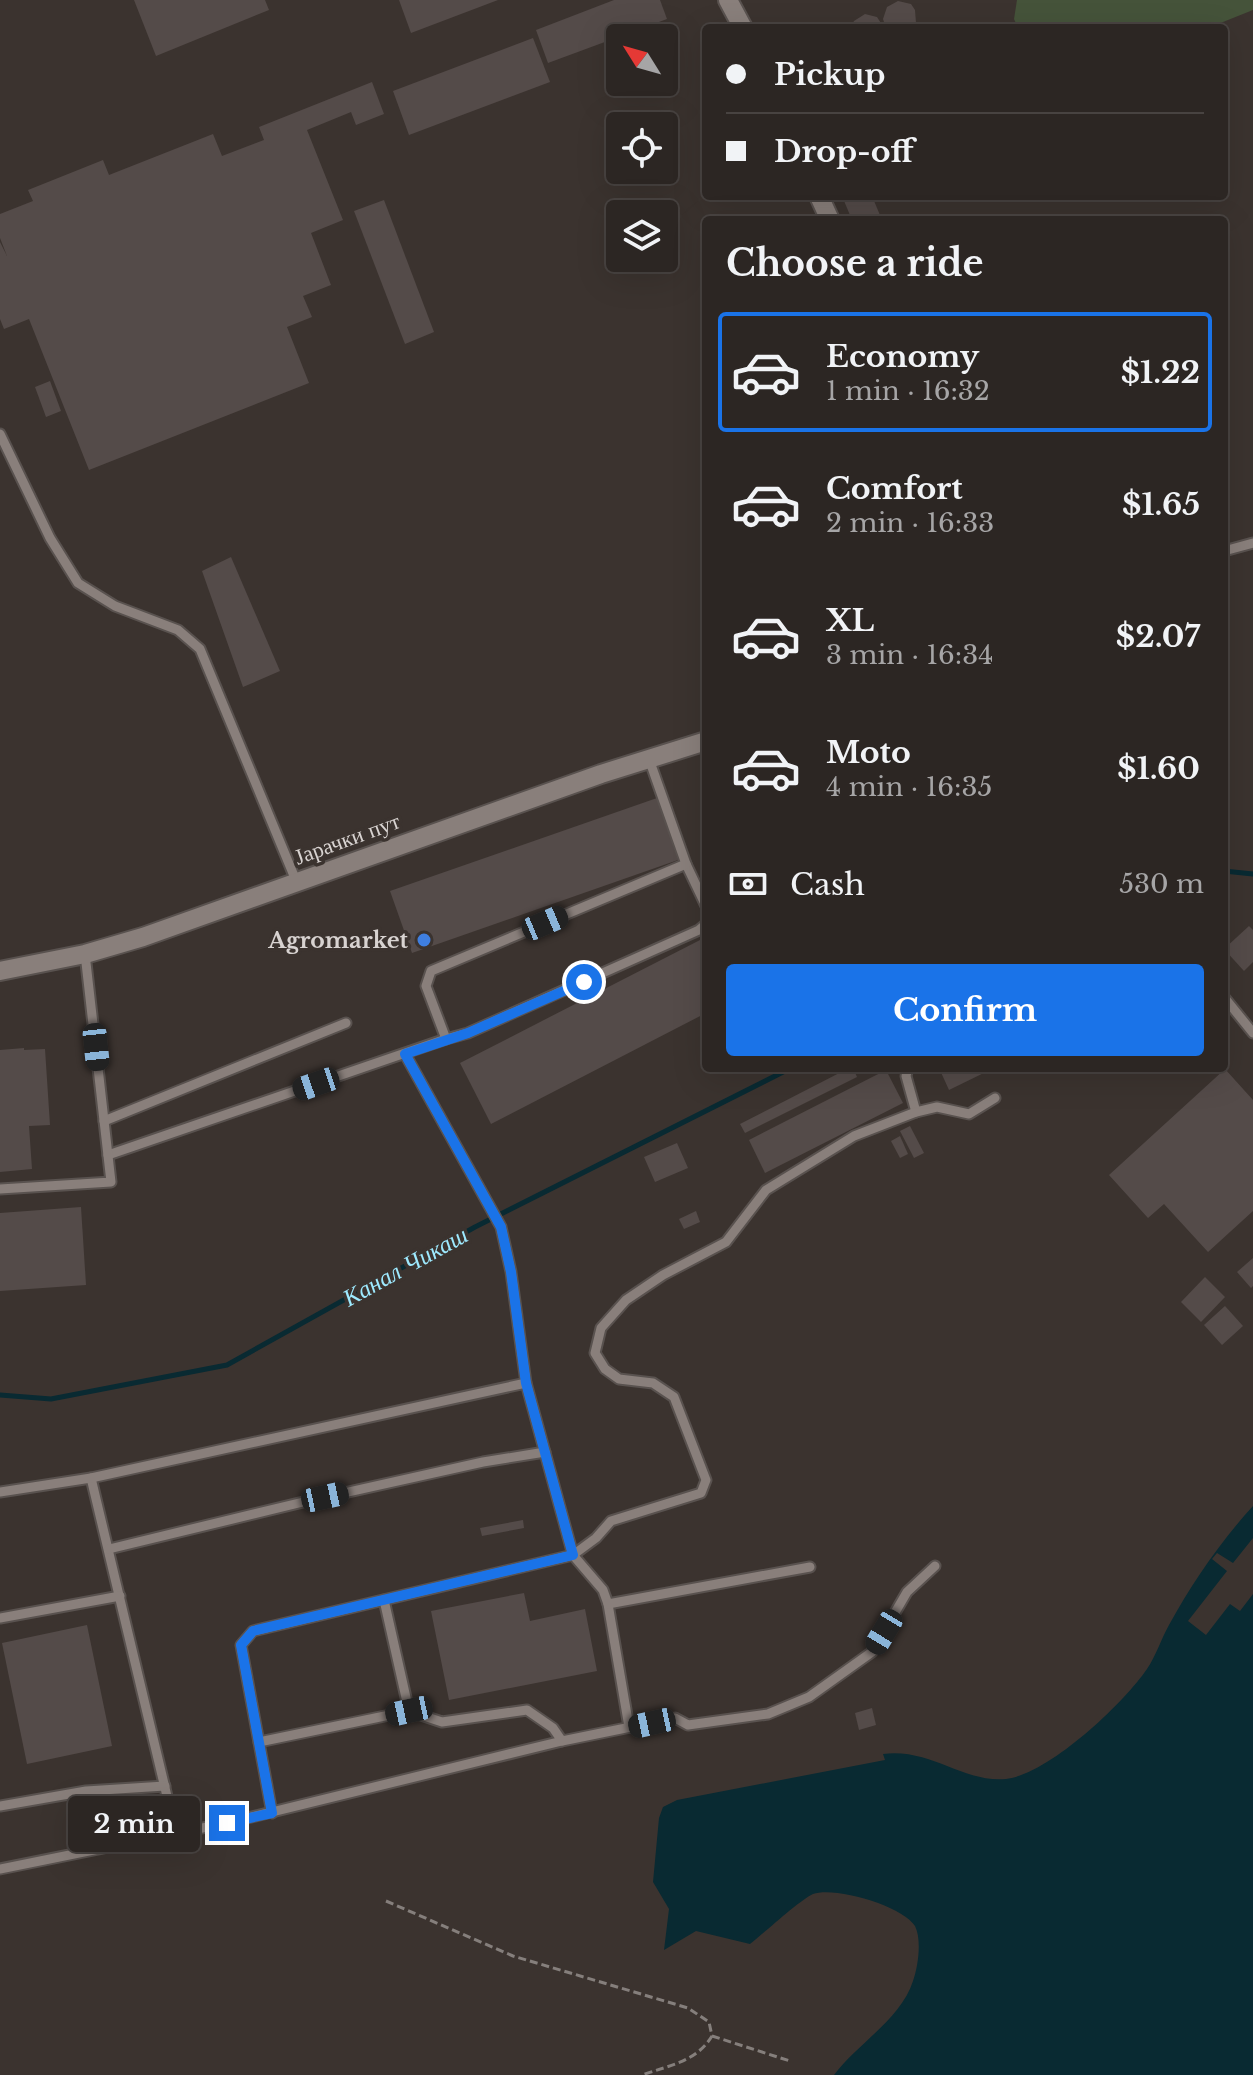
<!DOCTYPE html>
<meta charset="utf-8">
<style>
:root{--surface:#2c2623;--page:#342e2b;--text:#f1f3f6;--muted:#a6a5a6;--line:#484341;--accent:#1a73e8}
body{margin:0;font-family:"Libre Baskerville",serif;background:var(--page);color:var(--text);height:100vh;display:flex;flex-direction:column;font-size:30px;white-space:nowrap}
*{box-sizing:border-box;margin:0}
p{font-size:26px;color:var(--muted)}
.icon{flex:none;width:44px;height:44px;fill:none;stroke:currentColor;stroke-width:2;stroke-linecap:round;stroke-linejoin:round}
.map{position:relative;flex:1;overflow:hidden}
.side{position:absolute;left:702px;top:216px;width:526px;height:856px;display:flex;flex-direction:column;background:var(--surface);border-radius:8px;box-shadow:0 8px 32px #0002,0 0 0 2px var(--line)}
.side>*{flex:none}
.banner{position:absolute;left:702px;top:24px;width:526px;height:176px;border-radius:8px;box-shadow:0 8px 32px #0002,0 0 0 2px var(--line);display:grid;align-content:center;height:176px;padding:0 24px;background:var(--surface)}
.needle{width:52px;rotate:307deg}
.buttons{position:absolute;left:606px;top:24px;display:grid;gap:16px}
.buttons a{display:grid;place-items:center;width:72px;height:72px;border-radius:8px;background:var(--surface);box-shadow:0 8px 32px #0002,0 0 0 2px var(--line);font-size:40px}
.end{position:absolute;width:36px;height:36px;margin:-18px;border:10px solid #1a73e8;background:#fff;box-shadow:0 0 0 4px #fff}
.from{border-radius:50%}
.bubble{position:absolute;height:56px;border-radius:8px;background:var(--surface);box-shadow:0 8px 32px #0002,0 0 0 2px var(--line);font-size:26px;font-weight:700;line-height:56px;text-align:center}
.car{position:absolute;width:24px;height:48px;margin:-24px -12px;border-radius:10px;box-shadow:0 0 6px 2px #0007;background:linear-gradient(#222 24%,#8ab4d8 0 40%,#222 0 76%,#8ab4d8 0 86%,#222 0)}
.banner b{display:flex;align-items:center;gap:28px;height:76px;font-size:30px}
.banner b+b{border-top:2px solid var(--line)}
.banner i{width:20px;height:20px;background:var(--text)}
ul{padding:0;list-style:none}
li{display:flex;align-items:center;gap:24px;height:120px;margin:0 16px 12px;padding:0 8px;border:4px solid transparent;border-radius:8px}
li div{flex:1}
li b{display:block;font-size:30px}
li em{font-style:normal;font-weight:700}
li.active{border-color:var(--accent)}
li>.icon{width:72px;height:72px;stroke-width:1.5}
h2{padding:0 24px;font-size:36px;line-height:96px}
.pay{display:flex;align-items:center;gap:20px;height:88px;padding:0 24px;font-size:30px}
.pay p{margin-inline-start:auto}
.primary-button{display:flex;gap:16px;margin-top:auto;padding:16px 24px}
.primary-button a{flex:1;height:92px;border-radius:8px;background:var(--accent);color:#fff;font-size:32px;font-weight:700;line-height:92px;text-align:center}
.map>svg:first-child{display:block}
</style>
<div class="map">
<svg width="1253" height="2075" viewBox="0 0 1253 2075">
<rect width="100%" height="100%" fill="#3b332f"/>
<polygon fill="#45533a" points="1017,0 1253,0 1253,10 1208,28 1018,28 1014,19"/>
<path fill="#092a32" d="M1253,1506V2075H834C857,2044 901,2019 913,1981C918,1967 922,1940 915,1926C903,1906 835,1886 813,1894C801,1899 763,1934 750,1944L696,1931L664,1950L669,1909L653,1882L659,1818L663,1807L677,1800L885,1760L883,1754C931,1748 963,1783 1006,1779C1049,1774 1123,1704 1147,1669C1156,1656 1161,1639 1169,1625C1192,1583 1221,1541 1253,1506Z"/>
<polygon fill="#3b332f" points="1253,1538 1253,1594 1240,1611 1230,1604 1206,1635 1188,1621 1227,1571 1212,1559 1217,1553 1233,1563"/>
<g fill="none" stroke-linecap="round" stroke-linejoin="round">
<g stroke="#092a32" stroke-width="5">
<polyline points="1224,871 1253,874"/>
<polyline points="0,1395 51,1399 227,1365 475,1227 791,1068"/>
</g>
</g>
<g fill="#544b49">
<polygon points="134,0 265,0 269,10 156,56"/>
<polygon points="399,0 498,0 411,33"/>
<polygon points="614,0 660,0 667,19 548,63 536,30"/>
<polygon points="898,1 911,4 915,10 916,23 913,28 887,28 885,25 883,19 887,7"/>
<polygon points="865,14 877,17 884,28 850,28 854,21"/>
<polygon points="533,38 550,82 409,135 393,91"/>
<polygon points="372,82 384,114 356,125 351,112 307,130 343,220 311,233 331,285 303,296 312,317 287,327 309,383 89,470 29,319 4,329 0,319 0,242 7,256 0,238 0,214 33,201 28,190 103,160 109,175 213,134 222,156 264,140 259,127"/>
<polygon points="842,196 872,196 882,220 852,220"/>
<polygon points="384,200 434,332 405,344 354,211"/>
<polygon points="50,381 61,411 46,417 35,387"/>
<polygon points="231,557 280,671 243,687 202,571"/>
<polygon points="657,798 678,860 412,953 390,891"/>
<polygon points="1249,926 1253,930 1253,962 1244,971 1224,949"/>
<polygon points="702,939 706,946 706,1013 491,1124 460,1063"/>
<polygon points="24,1048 24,1050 45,1049 50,1125 29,1126 32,1169 0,1172 0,1050"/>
<polygon points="849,1068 853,1068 857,1077 745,1133 740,1124"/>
<polygon points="939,1068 994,1068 949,1090"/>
<polygon points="1225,1069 1253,1100 1253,1211 1208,1252 1164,1204 1148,1218 1109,1175"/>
<polygon points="886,1070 903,1103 765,1173 749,1140"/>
<polygon points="910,1126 924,1153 914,1158 900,1131"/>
<polygon points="900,1136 908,1154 900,1158 891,1141"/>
<polygon points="677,1143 688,1168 655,1182 644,1157"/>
<polygon points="81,1207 86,1285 0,1291 0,1213"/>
<polygon points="696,1211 700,1222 684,1229 679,1219"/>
<polygon points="1253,1258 1253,1286 1251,1288 1237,1272"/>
<polygon points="1205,1277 1225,1297 1201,1322 1181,1302"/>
<polygon points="1225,1306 1243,1326 1222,1345 1204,1325"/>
<polygon points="523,1520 524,1528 482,1536 480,1528"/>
<polygon points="524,1593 530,1621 585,1609 597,1671 449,1700 431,1611"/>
<polygon points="87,1625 112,1746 27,1764 2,1643"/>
<polygon points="872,1708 876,1725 859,1730 855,1713"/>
</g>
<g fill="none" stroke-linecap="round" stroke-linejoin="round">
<g stroke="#59524f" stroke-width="13">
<g id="service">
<polyline points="0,434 50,538 78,583 115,606 178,630 200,649 297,883"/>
<polyline points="1224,551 1253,543"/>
<polyline points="686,864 706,906"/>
<polyline points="1224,997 1253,1033"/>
<polyline points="446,1039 468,1033 699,930 706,924"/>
<polyline points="405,1054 501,1227 511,1272 526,1383 573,1555 603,1590 608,1604 629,1727"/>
<polyline points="908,1068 906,1076 916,1112"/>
<polyline points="104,1121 346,1023"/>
<polyline points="108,1155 446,1039 426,986 431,971 686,864 649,759"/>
<polyline points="0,1189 111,1182 85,954"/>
<polyline points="91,1478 176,1834"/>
<polyline points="0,1492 91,1478 526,1383"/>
<polyline points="109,1549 299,1503 483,1462 545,1452"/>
<polyline points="384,1600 409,1711"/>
<polyline points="608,1604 810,1567"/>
<polyline points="0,1618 120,1596"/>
<polyline points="259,1742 409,1711 442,1722 527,1710 553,1728 562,1741"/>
<polyline points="0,1806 86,1791 165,1786"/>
<polyline points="272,1813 241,1645 253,1631 573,1555 596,1538 611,1521 701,1493 706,1480 674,1397 653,1383 619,1379 605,1369 595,1353 601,1328 626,1300 663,1275 726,1242 766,1190 854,1136 916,1112 937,1107 969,1114 995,1098"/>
<polyline points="0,1869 227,1823 562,1741 675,1718 688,1725 768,1714 809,1697 872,1652 907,1592 935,1566"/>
</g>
</g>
<g stroke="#59524f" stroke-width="22">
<g id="minor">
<polyline points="728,0 743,28"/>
<polyline points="819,196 830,220"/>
<polyline points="0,971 85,954 143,937 601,774 706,741"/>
</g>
</g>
<g stroke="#857f7c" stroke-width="3" stroke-dasharray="8 4" stroke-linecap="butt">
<path d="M386,1901L513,1956L688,2008L709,2022L712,2036C696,2062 670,2065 642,2075"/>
<polyline points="712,2036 790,2061"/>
</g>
<use href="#service" stroke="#897f7b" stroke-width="9"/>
<use href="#minor" stroke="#897f7b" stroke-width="18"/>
</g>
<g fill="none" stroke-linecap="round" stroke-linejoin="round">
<polyline stroke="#1a73e8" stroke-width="10" points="227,1823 272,1813 241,1645 253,1631 573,1555 526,1383 511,1272 501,1227 405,1054 468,1033 584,982"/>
</g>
<circle fill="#3f7fe0" stroke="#3b332f" stroke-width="3" cx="424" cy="940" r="8"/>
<g text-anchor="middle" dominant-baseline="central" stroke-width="7" stroke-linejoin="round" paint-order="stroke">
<g font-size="22" fill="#d8d3d1" stroke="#3b332f">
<text transform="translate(347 839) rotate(-20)">Јарачки пут</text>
</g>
<g font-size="22" font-weight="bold" fill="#d8d3d1" stroke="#3b332f" text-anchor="end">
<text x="408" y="940">Agromarket</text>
</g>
<g font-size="24" font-style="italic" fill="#9eeaff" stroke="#3b332f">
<text transform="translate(405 1266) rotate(-29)">Канал Чикаш</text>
</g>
</g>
</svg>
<div class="buttons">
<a><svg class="needle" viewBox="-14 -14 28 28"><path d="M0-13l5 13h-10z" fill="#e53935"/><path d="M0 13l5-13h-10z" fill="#a6a5a6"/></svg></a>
<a><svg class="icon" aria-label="locate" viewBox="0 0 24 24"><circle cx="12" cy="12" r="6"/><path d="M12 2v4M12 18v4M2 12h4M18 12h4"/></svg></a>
<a><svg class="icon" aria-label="layers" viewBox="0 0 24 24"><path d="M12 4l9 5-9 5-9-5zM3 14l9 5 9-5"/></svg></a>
</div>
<i class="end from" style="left:584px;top:982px"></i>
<i class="end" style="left:227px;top:1823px"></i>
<div class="bubble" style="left:68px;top:1796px;width:132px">2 min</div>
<i class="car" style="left:545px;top:923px;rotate:67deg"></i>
<i class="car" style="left:96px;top:1047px;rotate:174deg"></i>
<i class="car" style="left:316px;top:1084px;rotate:251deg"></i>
<i class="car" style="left:325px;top:1497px;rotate:78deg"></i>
<i class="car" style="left:884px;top:1632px;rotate:211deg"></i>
<i class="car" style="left:409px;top:1711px;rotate:258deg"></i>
<i class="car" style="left:652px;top:1723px;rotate:258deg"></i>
<div class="banner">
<b><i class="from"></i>Pickup</b>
<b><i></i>Drop-off</b>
</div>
<section class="side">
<h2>Choose a ride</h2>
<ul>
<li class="active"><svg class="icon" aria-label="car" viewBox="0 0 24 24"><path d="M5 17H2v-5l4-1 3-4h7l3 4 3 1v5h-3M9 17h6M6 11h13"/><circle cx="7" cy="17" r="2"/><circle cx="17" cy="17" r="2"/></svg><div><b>Economy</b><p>1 min · 16:32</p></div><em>$1.22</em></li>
<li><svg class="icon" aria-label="car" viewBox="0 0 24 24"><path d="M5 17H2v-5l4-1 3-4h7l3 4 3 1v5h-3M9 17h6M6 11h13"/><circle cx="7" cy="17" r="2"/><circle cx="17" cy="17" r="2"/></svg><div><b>Comfort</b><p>2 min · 16:33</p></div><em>$1.65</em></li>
<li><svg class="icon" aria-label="car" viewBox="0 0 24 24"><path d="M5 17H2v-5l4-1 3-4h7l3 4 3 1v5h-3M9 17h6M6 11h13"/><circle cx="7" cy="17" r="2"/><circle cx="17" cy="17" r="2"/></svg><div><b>XL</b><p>3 min · 16:34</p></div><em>$2.07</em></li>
<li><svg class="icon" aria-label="car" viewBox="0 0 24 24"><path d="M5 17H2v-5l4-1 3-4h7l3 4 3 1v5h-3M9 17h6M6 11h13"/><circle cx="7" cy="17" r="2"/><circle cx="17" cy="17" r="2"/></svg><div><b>Moto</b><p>4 min · 16:35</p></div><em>$1.60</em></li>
</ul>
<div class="pay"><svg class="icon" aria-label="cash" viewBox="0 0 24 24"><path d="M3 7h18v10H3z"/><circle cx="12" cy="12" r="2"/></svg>Cash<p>530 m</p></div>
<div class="primary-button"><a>Confirm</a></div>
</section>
</div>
